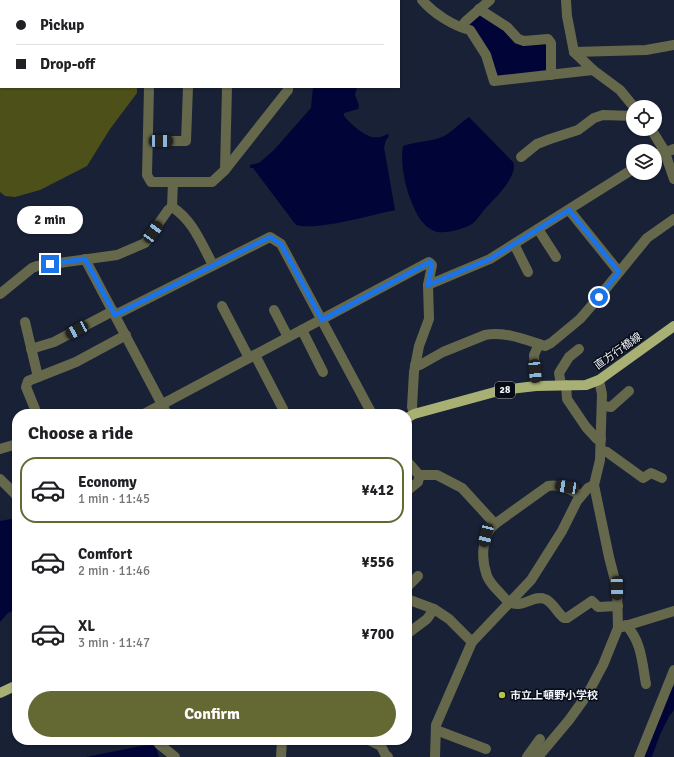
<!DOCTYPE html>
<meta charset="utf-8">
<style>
:root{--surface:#fff;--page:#f2f2f2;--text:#202124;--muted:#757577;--line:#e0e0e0;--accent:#646934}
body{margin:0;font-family:Signika,"Noto Sans JP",sans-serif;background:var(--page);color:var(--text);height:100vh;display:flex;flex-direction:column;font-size:15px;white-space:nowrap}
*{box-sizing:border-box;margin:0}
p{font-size:13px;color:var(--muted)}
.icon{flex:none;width:22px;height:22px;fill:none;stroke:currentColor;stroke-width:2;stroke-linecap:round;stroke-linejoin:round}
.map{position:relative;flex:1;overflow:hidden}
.panel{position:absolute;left:12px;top:409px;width:400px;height:336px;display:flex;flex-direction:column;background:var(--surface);border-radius:16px;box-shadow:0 1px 3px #0004}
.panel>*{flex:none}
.hud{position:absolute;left:0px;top:0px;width:400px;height:88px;box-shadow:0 1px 3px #0004;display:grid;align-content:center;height:88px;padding:0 16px;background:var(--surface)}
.controls{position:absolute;left:626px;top:100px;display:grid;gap:8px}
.controls a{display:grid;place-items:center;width:36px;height:36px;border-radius:50%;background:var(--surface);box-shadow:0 1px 3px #0004;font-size:20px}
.end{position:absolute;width:18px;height:18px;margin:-9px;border:5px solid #1a73e8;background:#fff;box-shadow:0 0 0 2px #fff}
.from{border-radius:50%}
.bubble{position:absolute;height:28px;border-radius:14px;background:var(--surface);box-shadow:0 1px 3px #0004;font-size:13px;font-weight:800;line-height:28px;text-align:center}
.car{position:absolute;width:12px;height:24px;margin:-12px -6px;border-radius:5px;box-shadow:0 0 3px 1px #0007;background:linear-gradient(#222 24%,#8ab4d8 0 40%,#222 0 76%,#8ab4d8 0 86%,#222 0)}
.hud b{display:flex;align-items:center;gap:14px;height:38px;font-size:15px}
.hud b+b{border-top:1px solid var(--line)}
.hud i{width:10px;height:10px;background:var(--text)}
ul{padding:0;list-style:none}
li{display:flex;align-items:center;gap:12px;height:66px;margin:0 8px 6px;padding:0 8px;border:2px solid transparent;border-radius:16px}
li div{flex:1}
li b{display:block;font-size:15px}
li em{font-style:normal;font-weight:800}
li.selected{border-color:var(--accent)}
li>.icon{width:36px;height:36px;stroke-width:1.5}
h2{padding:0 16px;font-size:18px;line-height:48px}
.cta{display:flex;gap:8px;margin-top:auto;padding:8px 16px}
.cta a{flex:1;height:46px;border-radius:24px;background:var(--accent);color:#fff;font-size:16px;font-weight:800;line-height:46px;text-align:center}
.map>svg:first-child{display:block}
</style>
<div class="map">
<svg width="674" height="757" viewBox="0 0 674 757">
<rect width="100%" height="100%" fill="#182135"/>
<polygon fill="#4d5119" points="0,0 92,1 1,1 1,87 137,87 137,93 110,129 87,166 40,190 15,197 5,196 0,192"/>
<g fill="#010437">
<polygon points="479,14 507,30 516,41 547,41 548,73 500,78 495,75 482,39 469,24"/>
<path d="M313,87H357L355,95L359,105L358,109L344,113V116C351,124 367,140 379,137C382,137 385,135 388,134L389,136L386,140L384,147L395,210C371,215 317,231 296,225L253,168H250V165L259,163L274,150L311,108Z"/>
<path d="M469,117L513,162C519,176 493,200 484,210C481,214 477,220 472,224C464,229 443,235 434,231C422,226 416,213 412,203C405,187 400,162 403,146C416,141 434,142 446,135C454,130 461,122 469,117Z"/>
<polygon points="17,518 17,609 8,613 0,622 0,521"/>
<polygon points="152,745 156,747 159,757 86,757 141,746"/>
</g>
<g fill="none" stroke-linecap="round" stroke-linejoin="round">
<polyline stroke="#010437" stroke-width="13" points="645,757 654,732 665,710 667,709 674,693"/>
<g stroke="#65684b" stroke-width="10">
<polyline points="113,0 114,1"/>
<path d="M422,0C433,13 453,26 470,30L486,55L494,81L593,70"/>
<polyline points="566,0 567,16 574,52 593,70 620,90 634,107"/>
<polyline points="151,1 151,0"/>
<polyline points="293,1 293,0"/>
<polyline points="332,1 332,0"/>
<polyline points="479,9 507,27 518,39 524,41 548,39 551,43 551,75"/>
<polyline points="461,27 466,21 490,0"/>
<polyline points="574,52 646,50 674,45"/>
<polyline points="149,87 147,175 151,182 212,182 225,170 288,90 288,87"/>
<polyline points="651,129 664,150 674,179"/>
<polyline points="148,141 186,141 188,87"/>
<polyline points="664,153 674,149"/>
<polyline points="655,156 664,150"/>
<polyline points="521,157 537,144 550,139 578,130 594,118 603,115 633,116"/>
<polyline points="225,170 227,87"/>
<path d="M172,207C193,220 202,245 213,265"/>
<polyline points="172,207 173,182"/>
<polyline points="569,210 619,272"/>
<polyline points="538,229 556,257"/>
<polyline points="514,244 528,272"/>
<polyline points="85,259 167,414"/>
<polyline points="428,285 490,259 633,169"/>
<polyline points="0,294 32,268 37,266 117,255 145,243 168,210 172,207"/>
<polyline points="222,306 249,358"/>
<polyline points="274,310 288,337"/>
<polyline points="115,315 270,237 281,244 372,414"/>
<polyline points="25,322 38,377"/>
<polyline points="302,330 323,372"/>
<polyline points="31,349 54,342 113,311"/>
<polyline points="255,355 283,409"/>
<path d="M415,365H420L443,352L485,335C505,331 526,340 545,346L551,343L580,319L599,297L647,238L674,219"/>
<polyline points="561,385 559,373 569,357 579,349"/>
<polyline points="566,385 567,399 586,427 597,439 601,439"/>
<polyline points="536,386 534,355 539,344"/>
<polyline points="602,406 611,407 629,391"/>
<polyline points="37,414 26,387 28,381 76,362 126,335"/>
<polyline points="144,414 429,262 432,265 428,285 429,319 419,346 414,372 412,407 414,414"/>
<polyline points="0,449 17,444"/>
<polyline points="601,451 607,452 643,478 651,473 662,478"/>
<path d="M407,461L419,475H437L462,488L495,524C481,536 481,559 487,576C490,583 495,588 500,593C503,596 506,600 509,602C524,609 533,594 545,599C553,602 557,613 564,618H567L592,601L598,607L618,606"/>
<polyline points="0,479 17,496"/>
<polyline points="407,491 418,482 420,475"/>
<path d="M495,524L548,486C560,484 571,489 581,496"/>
<polyline points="407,587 418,576"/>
<polyline points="407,599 434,609 449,619 472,642"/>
<path d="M626,625C642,642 642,663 646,684"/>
<polyline points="622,627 674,611"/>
<polyline points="407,634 427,619 434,609"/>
<polyline points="436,730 486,749"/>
<polyline points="158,740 159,744 175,757"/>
<polyline points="369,740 381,746 385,754 388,757"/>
<polyline points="281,757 282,740"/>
<polyline points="435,757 436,725 472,642 531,580 562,531 577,501 588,488 594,485"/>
<polyline points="527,757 540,739"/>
<polyline points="538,757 569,720 587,695 603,665 618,628 617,588 609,557 594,485 600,460 602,394 599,380"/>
<polyline points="639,757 674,670"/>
</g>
<g stroke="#a9b073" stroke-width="10">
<polyline points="407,418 414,414 502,390 536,386 586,385 599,380 674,326"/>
<polyline points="0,693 17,685"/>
</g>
</g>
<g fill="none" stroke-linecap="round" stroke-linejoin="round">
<polyline stroke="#1a73e8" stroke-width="5" points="50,264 85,259 115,315 270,237 281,244 322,320 430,262 432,265 428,285 490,259 569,210 619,272 599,297"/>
</g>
<circle fill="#b8c147" stroke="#070b14" stroke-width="1.5" cx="502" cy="695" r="4"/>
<g text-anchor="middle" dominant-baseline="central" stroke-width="3" stroke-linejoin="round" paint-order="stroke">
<rect fill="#070b14" stroke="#abafb8" stroke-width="1" x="495" y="382" width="20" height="16" rx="3"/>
<g font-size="10" font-weight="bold" fill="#f1f5fe">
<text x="505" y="390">28</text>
</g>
<g font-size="11" fill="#f1f5fe" stroke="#070b14">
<text transform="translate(618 351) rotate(-35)">直方行橋線</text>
</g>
<g font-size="11" font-weight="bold" fill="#f1f5fe" stroke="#070b14" text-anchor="start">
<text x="510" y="695">市立上頓野小学校</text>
</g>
</g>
</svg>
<div class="controls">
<a><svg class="icon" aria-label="locate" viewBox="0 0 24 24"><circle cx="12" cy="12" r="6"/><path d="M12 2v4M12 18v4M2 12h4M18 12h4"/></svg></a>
<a><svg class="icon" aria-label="layers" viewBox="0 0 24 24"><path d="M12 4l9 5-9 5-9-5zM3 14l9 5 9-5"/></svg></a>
</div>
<i class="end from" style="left:599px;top:297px"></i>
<i class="end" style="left:50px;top:264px"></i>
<div class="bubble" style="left:17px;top:206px;width:66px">2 min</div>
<i class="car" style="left:161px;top:141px;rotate:90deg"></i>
<i class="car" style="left:153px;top:232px;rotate:36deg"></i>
<i class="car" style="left:77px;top:330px;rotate:242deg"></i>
<i class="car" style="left:535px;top:371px;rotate:175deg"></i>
<i class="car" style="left:567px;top:487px;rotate:279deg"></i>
<i class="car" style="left:486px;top:535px;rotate:194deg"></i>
<i class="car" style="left:617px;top:588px;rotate:179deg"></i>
<div class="hud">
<b><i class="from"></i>Pickup</b>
<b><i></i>Drop-off</b>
</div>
<section class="panel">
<h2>Choose a ride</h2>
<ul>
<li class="selected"><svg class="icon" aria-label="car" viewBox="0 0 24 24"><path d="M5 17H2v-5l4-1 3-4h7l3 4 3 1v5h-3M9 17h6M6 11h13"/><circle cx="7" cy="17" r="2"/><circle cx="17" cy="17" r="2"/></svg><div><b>Economy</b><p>1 min · 11:45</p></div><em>¥412</em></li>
<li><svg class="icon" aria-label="car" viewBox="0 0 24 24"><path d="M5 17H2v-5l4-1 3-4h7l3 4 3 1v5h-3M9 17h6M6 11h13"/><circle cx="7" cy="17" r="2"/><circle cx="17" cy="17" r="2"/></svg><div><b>Comfort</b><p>2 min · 11:46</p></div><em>¥556</em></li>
<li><svg class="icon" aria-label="car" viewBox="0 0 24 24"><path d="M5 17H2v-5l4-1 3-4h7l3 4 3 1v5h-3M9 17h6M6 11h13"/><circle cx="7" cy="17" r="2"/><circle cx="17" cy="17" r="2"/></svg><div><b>XL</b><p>3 min · 11:47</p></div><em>¥700</em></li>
</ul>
<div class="cta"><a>Confirm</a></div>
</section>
</div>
